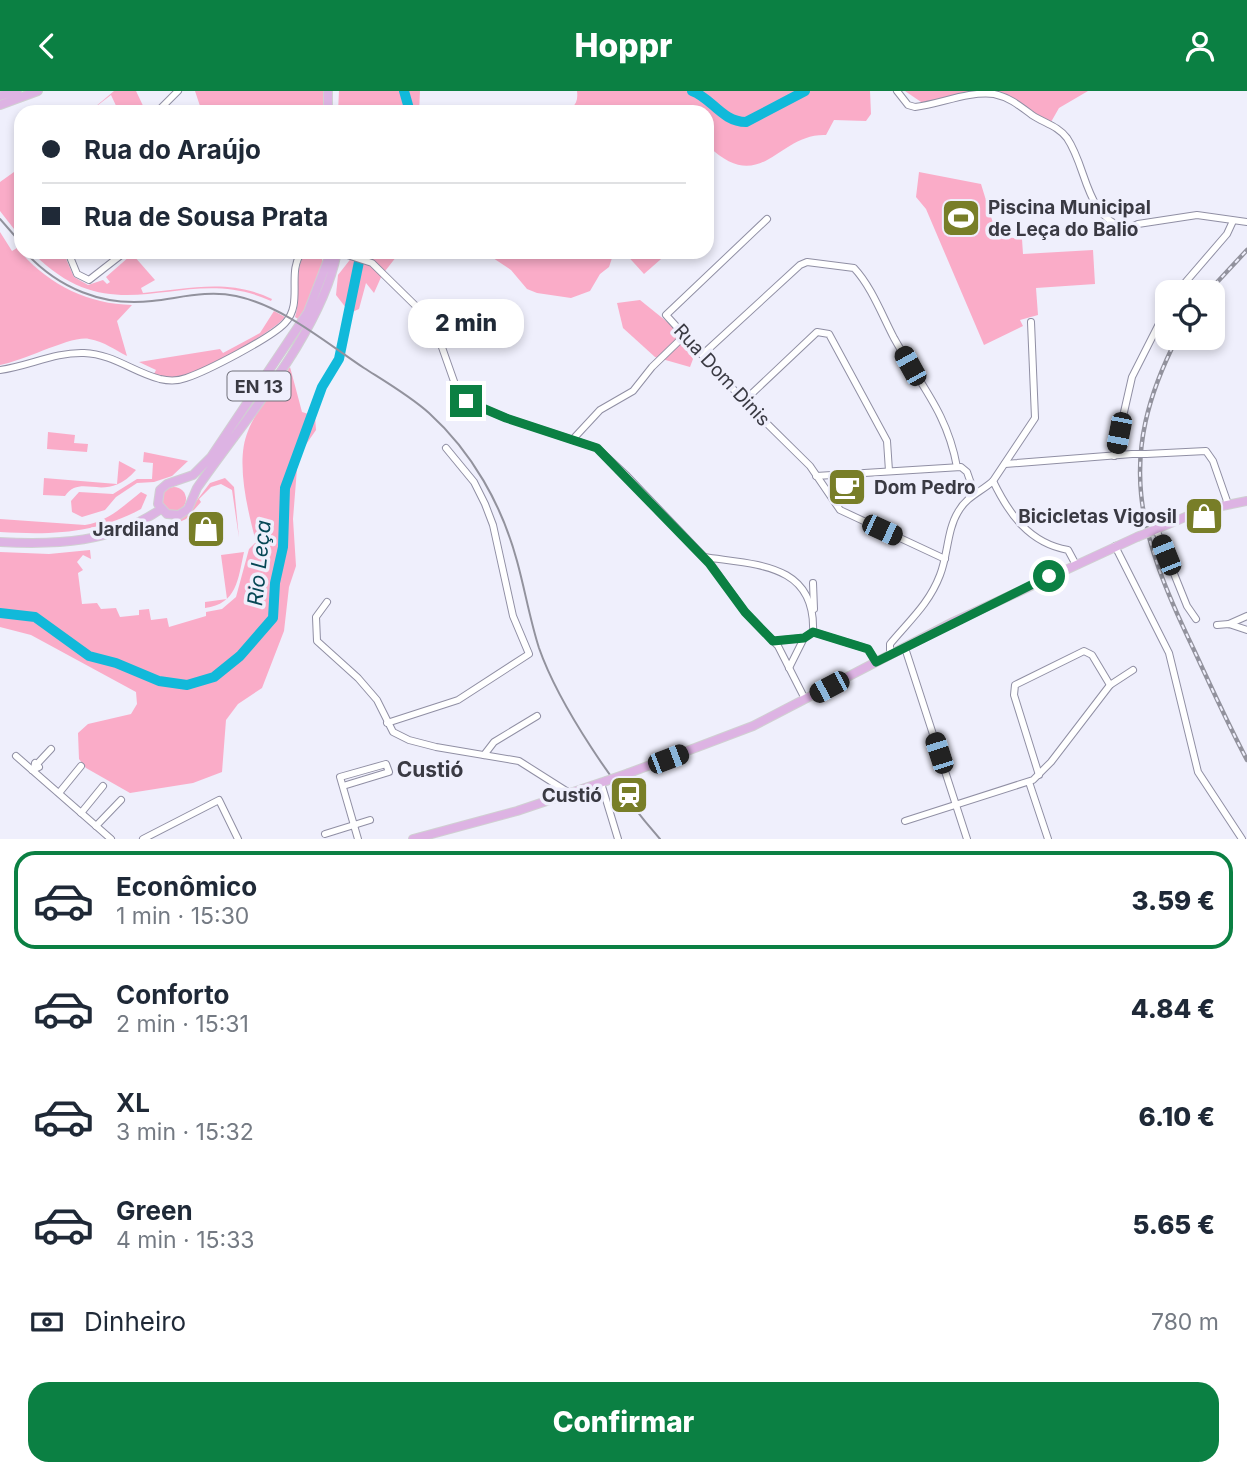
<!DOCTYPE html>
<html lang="pt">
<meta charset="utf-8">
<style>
:root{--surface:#fff;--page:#f2f2f3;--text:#1f2937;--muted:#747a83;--line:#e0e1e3;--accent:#0b8043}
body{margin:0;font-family:Inter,sans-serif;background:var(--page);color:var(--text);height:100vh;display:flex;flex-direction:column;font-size:26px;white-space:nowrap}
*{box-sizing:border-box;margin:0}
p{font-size:23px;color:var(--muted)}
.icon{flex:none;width:38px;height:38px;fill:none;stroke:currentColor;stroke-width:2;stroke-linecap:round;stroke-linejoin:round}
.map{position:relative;height:748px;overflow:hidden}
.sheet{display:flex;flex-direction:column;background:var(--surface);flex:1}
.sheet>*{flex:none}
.top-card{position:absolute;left:14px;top:14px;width:700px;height:154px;border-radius:21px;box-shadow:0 4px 10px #0003;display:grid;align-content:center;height:154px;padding:0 28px;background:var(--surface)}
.controls{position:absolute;left:1155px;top:189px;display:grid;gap:14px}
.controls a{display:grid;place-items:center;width:70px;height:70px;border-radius:14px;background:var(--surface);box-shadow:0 4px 10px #0003;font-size:35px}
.end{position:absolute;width:32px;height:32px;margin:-16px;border:9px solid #0b8043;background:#fff;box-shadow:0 0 0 4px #fff}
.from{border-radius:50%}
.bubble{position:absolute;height:49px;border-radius:21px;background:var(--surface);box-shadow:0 4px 10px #0003;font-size:23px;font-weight:800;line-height:49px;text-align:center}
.car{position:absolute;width:21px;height:42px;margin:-21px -10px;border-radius:9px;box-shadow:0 0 5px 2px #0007;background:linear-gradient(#222 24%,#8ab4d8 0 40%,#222 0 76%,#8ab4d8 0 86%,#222 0)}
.top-card b{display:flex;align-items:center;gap:24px;height:66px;font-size:26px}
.top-card b+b{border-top:2px solid var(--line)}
.top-card i{width:18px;height:18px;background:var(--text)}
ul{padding:12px 0 0;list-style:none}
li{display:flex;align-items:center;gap:21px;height:98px;margin:0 14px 10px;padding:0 14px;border:4px solid transparent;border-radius:21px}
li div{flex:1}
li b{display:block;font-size:26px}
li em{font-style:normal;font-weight:800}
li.selected{border-color:var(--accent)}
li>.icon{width:63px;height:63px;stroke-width:1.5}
.pay{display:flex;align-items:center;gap:18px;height:77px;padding:0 28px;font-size:26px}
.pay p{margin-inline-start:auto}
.button{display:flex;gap:14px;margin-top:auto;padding:14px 28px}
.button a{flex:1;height:80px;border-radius:21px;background:var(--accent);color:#fff;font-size:28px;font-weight:800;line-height:80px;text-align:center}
header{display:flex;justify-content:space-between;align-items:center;height:91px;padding:0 28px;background:var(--accent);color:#fff;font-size:32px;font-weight:800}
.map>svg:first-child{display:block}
</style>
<header><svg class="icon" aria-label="back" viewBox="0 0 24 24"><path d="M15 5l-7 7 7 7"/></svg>Hoppr<svg class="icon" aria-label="person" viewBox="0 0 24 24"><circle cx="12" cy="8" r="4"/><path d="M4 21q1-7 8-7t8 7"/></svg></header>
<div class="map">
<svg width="1247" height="748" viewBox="0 0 1247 748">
<rect width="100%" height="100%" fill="#efeffc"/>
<g fill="#faacc8">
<polygon points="114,0 136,0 146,21 119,21 111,4 89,21"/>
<polygon points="195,0 326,0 325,21 202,21"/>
<polygon points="339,0 420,0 419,21 338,21"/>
<path d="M577,0H870L871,23L866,30L834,29L826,44C777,42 762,107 707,54V21H557C571,19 579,15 577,0Z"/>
<path d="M905,0H1088L1059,17L1051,31C1035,23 1001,2 984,1C963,0 944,9 924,13Z"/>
<polygon points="21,76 19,82 21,147 0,120 0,91"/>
<polygon points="919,81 981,93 997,145 1022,148 1023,163 1093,159 1095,193 1036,197 1038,224 1020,229 1023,235 984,254 926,118 916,106"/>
<path d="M0,141L12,160L17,157C46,192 86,213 132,214L117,230L127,265C115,259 105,251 89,248C72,244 24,270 0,274Z"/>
<path d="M32,161H63L74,186L88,194L103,189L107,193L110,191L106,186L130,165H134L155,189L141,197L143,202C188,198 229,187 272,208L271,210C183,169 116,248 32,161Z"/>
<path d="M307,161H316L321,165C329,182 308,214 298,228L295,226C302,207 292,175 307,161Z"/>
<polygon points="356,161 400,161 382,184 374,202 366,192 359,218 350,222 336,204 338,184"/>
<polygon points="484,161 606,161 612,167 609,176 600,183 590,200 571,207 537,202 527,198 511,179"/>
<polygon points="624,161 669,161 644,183"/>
<polygon points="640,209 676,238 693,268 690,276 655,266 623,237 617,212"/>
<path d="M274,220L285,226C272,242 206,278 185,284C174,287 166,287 154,283L156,279L139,271L220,258L223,262L260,242Z"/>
<path d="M290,276L302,321L315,325L316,339L298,365L293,428L296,475L289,496L284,540L262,597L238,613L226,629L222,681L193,692L130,702L86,677L79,668L78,642L88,633L131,623L137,613L136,601L31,544L0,536V461L49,463L90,459L91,468L83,464L77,471L83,479L78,482L82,513L97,512L101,518L116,517L120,526L139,524V519L149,518L151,529L167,527L169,536L206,525V521L222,518L236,506L249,458L256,451C248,420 235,371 248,340C257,317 276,296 290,276Z"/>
<polygon points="48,341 75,344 74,352 88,353 87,361 47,358"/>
<polygon points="144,361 188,370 172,385 154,391 137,392 116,406 105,419 82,426 72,421 71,410 79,401 113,403 137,388 152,388 153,372 143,371"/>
<path d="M119,370L136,379C105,414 82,381 65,405L43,404L44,387L117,393Z"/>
<polygon points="225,387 234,396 239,447 232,399 221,393 211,396 199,408 201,411 186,428 171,435 168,432 148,444 147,441 185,425 210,392"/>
<circle cx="174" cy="408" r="12"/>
<path d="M141,401L147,404L141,418C95,443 51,444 0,441V428L85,434C109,430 123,415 141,401Z"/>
<path d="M244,461C238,488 237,513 205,517V511L227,508L221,464Z"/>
</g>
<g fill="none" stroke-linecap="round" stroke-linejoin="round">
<g stroke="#11b9da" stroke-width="10">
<polyline points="404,0 410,21"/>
<path d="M692,0C712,7 722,31 746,31L805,0"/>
<polyline points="0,522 35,526 89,565 116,572 159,590 187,594 214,586 240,565 273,527 275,492 283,456 285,397 322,296 339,268 361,161"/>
</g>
<g stroke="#908fa4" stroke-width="8">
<g id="minor">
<path d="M897,0L908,14L915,16C941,13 967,0 994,3C1009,6 1020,15 1032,24C1044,32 1058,35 1067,47C1088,78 1084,124 1126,138L1138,133L1197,124L1247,131"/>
<polyline points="157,21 178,0"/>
<polyline points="767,128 666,224 744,310 810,375 840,419 945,468"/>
<polyline points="68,161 77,183 89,189 125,161"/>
<polyline points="338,161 372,172 425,224 438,245 456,296 466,310 506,327 597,357 627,385 710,472 745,521 778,555 805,608"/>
<polyline points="1177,201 1227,143 1233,130"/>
<path d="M702,264L800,174L807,171L854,177C871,195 882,224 894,247C920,294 947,321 957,376"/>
<path d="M0,279C29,275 55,261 84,262C113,263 133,281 160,288C169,290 178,290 186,287C207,280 271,247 285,232C304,212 286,181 302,161"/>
<polyline points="744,310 817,241 829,243 887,350 889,380"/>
<polyline points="574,347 600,319 633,300 652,276 684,245"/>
<polyline points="1146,363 1206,360 1213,370 1228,413"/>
<polyline points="1114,365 1132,286 1167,217"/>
<polyline points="1005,373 1132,363"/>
<polyline points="816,385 961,376 967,381 974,401"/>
<path d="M993,390C1009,423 1029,452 1068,459L1075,472"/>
<polyline points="1156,438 1187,515 1196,528"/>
<polyline points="1115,455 1169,562 1198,681 1242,748"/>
<path d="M704,466C756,474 816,472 813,541L868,558L876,571"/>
<polyline points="813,492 814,518"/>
<polyline points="327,511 316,526 317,550 358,587 377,609 393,641 409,649 436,656 519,670 571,703"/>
<polyline points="1229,533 1247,525"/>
<polyline points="1217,534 1229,533 1247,539"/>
<polyline points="773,550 804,547 813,541"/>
<polyline points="905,557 967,748"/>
<path d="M890,564V553C909,530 929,513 940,484C948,464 947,439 958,421C967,405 981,401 993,390L1035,327L1031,231"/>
<polyline points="789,577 804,547"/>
<polyline points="387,632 458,609 529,563 513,525 493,434 485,413 474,391 446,357"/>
<polyline points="484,664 494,651 537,625"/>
<polyline points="16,665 111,748"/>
<polyline points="37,673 51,658"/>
<polyline points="32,679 39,676 35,672 34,678"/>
<polyline points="1039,684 1014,604 1015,594 1084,560 1092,564 1110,594"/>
<polyline points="1029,691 1048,748"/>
<polyline points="601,692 618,748"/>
<polyline points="343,695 389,681 386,673 340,686 358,748"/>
<polyline points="59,702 81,675"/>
<polyline points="81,722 103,695"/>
<polyline points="905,730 1033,689 1051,671 1110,594 1133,579"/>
<polyline points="96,735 121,709"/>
<polyline points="325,743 370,729"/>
<polyline points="143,748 219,709 238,748"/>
</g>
</g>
<g stroke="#d0d0d2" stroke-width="10">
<g id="major">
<polyline points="0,5 17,0"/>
<polyline points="0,14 38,0"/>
<polyline points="328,21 328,0"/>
<path d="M331,161L308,221L211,366L193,384L167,393L160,399L158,413L167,423L179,424L188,418L197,397C244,329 322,241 337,161"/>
<polyline points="1152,440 1202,419 1247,410"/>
<path d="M0,451C57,454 112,452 161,418"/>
<polyline points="629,682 753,635 953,531 1137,446"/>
<polyline points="413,748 517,720 606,690"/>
</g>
</g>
<use href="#minor" stroke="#fff" stroke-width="6"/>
<use href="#major" stroke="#ddb3e3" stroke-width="8"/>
<g stroke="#92929d" stroke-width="2">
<polyline points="0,128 21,152"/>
<path d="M25,161C58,197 103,216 152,210C180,207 207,199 236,205C283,215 325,251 364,277C386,291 410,305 429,322C472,361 502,414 517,470C525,499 530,529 539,557C560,617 618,700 660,748"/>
</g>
<g stroke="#92929d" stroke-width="4.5">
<g id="rail">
<polyline points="1208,201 1247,159"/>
<path d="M1177,247C1115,368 1138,442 1194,559C1211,596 1228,633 1247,669"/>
</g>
</g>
<use href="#rail" stroke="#efeffc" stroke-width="2" stroke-dasharray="5" stroke-linecap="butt"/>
<g stroke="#908fa4" stroke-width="8" stroke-linecap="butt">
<polyline id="minor-bridge" points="1132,363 1146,363"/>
</g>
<g stroke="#d0d0d2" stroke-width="10" stroke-linecap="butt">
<g id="major-bridge">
<polyline points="1137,446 1152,440"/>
<polyline points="606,690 629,682"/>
</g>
</g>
<use href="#minor-bridge" stroke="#fff" stroke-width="6"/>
<use href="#major-bridge" stroke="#ddb3e3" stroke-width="8"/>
</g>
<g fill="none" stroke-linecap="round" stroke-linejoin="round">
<polyline stroke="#0b8043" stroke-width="9" points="466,310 506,327 597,357 709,472 745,521 773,550 804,547 813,541 868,558 876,571 1049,485"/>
</g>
<defs>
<g id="stadium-square" transform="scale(2.0125)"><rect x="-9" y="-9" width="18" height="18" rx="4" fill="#787e28" stroke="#efeffc"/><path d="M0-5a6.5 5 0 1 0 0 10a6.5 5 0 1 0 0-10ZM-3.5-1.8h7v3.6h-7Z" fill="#fff"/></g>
<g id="cafe-square" transform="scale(2.0125)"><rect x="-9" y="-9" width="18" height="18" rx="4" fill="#787e28" stroke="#efeffc"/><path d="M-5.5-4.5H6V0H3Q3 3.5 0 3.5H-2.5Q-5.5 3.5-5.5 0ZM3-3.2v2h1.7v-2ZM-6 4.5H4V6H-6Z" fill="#fff"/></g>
<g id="shop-square" transform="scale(2.0125)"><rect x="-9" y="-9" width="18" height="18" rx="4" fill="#787e28" stroke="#efeffc"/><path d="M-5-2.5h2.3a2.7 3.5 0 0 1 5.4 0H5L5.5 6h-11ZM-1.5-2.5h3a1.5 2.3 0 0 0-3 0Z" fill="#fff"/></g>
<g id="station-square" transform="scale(2.0125)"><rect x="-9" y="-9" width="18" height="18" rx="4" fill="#787e28" stroke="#efeffc"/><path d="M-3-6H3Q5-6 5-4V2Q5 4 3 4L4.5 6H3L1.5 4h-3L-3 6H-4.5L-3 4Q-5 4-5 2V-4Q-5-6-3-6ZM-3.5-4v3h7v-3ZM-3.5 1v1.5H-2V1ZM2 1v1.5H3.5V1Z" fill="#fff"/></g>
</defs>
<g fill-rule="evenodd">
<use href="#stadium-square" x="961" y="127"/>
<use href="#cafe-square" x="847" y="396"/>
<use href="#shop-square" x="1204" y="425"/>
<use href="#shop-square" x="206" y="438"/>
<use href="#station-square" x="629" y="704"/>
</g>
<g text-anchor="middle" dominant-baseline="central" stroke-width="7" stroke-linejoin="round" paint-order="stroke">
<rect fill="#efeffc" stroke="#70707a" stroke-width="2" x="227.5" y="280.5" width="63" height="29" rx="5"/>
<g font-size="18" font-weight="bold" fill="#3a3a43">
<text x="259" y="295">EN 13</text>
</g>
<g font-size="19" font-weight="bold" fill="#3a3a43" stroke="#efeffc" text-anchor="end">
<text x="988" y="116" text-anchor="start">Piscina Municipal<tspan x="988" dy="22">de Leça do Balio</tspan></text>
<text x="874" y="396" text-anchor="start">Dom Pedro</text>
<text x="1177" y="425">Bicicletas Vigosil</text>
<text x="179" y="438">Jardiland</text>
<text x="602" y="704">Custió</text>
</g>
<g font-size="19" fill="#3a3a43" stroke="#efeffc">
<text transform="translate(722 284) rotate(47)">Rua Dom Dinis</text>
</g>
<g font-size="21" font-style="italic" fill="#064755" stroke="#efeffc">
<text transform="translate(259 472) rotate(-84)">Rio Leça</text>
</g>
<g font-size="21" font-weight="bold" fill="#3a3a43" stroke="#efeffc">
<text x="430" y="678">Custió</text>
</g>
</g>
</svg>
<div class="controls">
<a><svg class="icon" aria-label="locate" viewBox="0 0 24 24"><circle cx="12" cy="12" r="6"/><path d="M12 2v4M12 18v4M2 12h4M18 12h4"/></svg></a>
</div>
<i class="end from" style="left:1049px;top:485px"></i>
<i class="end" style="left:466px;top:310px"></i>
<div class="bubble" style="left:408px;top:208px;width:116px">2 min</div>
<i class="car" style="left:910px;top:275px;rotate:331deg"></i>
<i class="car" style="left:1119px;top:342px;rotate:191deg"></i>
<i class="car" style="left:882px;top:439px;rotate:115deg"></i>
<i class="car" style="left:1166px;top:464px;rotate:338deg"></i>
<i class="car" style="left:829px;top:596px;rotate:242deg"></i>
<i class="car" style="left:939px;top:662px;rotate:342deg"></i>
<i class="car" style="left:668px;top:668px;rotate:69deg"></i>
<div class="top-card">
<b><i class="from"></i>Rua do Araújo</b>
<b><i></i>Rua de Sousa Prata</b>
</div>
</div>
<section class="sheet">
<ul>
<li class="selected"><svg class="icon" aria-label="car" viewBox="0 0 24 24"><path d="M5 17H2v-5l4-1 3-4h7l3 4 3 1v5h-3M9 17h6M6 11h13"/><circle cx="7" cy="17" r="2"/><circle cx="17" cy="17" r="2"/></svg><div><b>Econômico</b><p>1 min · 15:30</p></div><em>3.59 €</em></li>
<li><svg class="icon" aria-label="car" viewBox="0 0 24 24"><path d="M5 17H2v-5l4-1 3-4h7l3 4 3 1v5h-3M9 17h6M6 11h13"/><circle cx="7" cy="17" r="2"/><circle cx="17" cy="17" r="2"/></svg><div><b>Conforto</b><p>2 min · 15:31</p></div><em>4.84 €</em></li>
<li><svg class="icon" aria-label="car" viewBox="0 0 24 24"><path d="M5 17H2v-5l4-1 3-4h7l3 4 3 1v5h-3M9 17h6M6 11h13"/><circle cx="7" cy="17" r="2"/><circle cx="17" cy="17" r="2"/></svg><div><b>XL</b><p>3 min · 15:32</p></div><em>6.10 €</em></li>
<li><svg class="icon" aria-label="car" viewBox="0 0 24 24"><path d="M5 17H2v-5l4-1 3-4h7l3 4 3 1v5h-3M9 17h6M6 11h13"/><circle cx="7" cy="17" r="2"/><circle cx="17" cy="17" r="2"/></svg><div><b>Green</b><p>4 min · 15:33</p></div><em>5.65 €</em></li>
</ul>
<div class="pay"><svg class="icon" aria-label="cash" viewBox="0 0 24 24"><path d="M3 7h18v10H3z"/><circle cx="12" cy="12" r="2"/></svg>Dinheiro<p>780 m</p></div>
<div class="button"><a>Confirmar</a></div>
</section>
